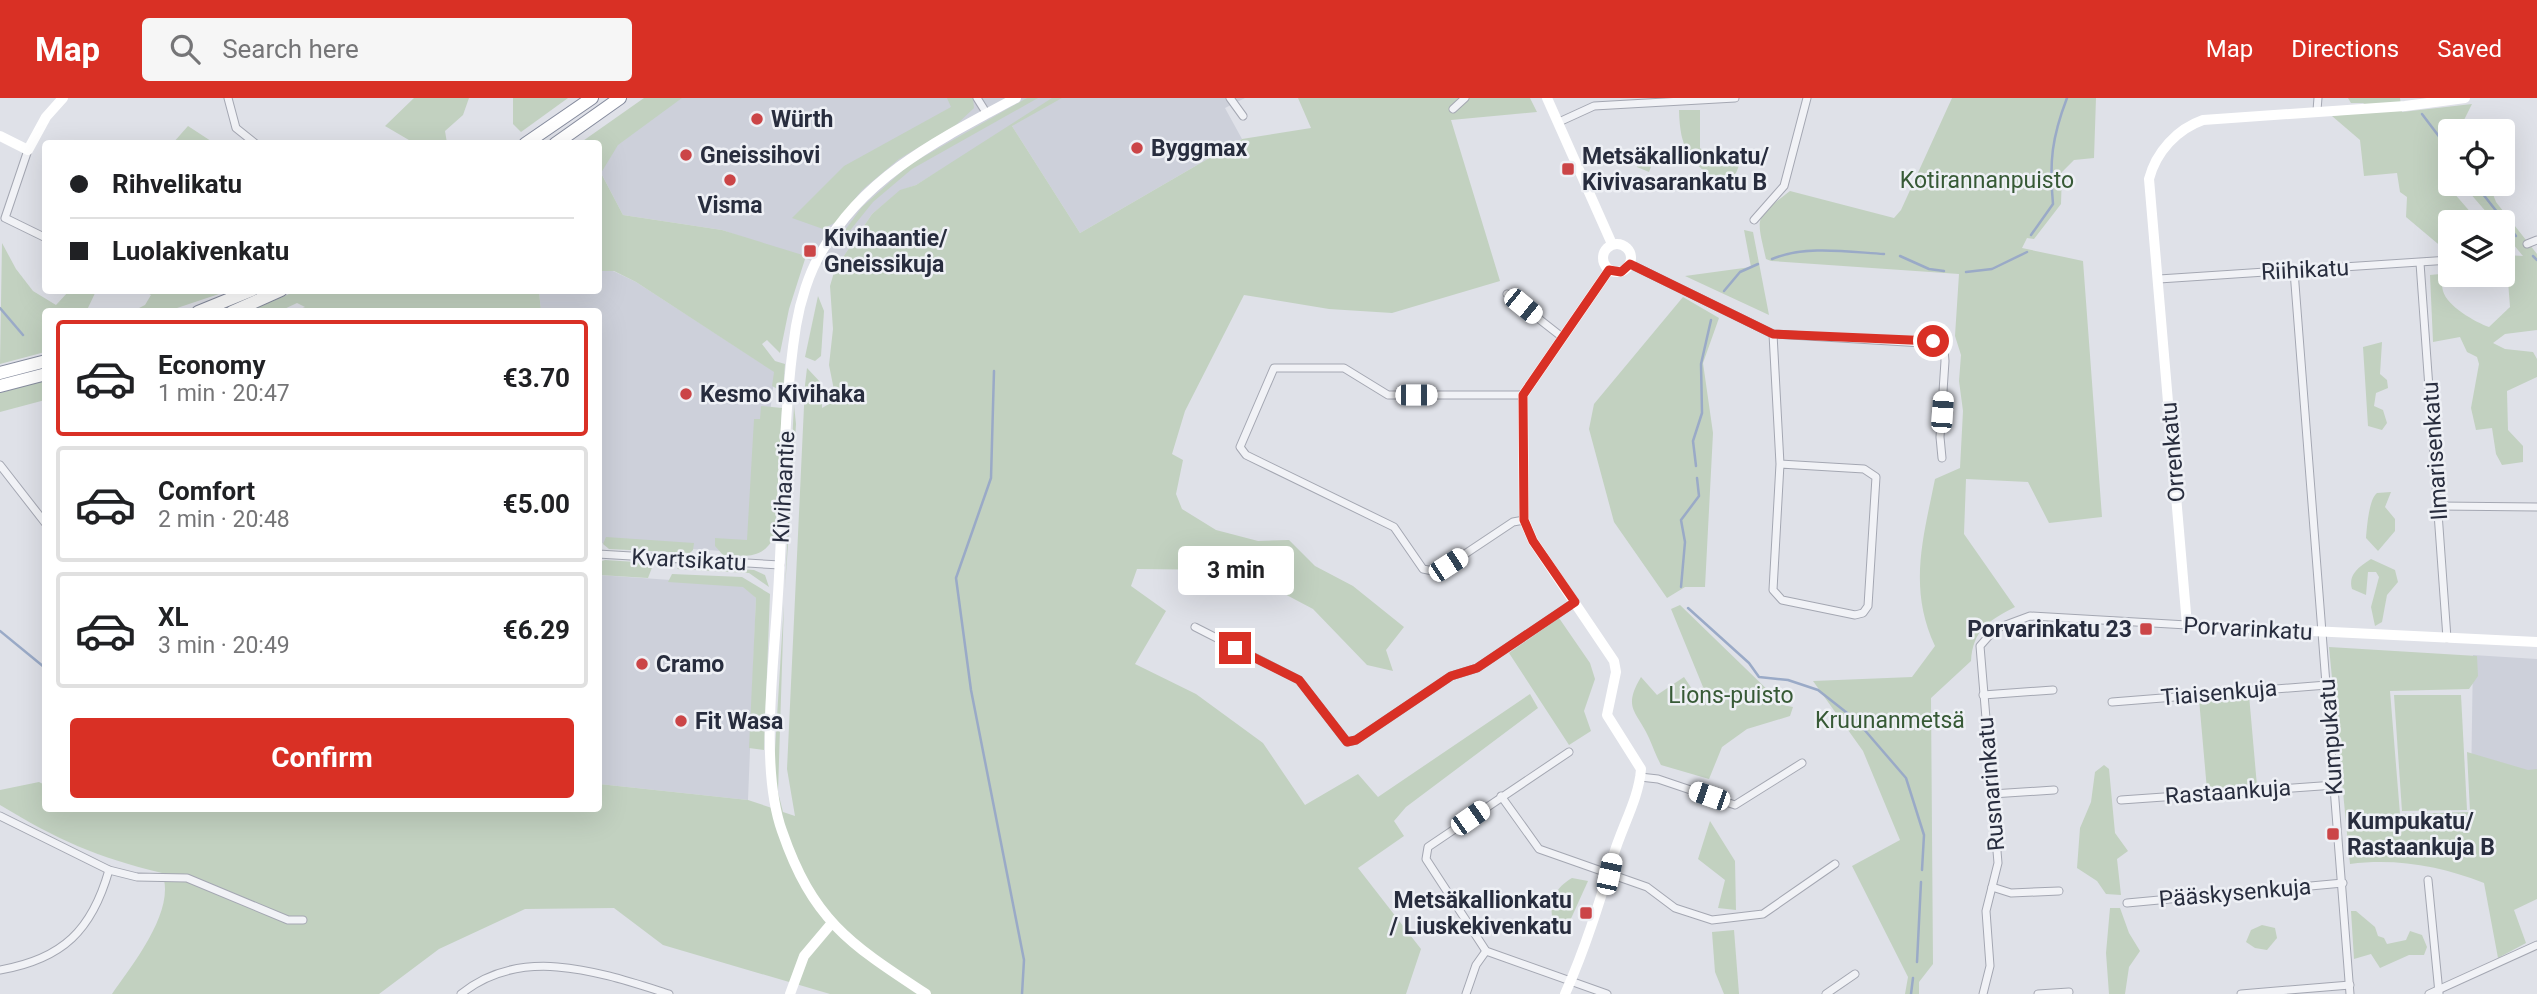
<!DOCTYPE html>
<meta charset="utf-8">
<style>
:root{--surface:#fff;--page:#f6f6f6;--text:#202124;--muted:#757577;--line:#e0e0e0;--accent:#d93025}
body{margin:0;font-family:Roboto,sans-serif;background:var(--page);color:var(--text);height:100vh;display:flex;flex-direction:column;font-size:26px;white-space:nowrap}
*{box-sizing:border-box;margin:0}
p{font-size:23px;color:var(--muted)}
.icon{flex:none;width:38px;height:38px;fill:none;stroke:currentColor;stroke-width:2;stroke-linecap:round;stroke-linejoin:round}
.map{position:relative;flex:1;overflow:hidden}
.side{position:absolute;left:42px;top:210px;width:560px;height:504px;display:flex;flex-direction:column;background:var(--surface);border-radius:7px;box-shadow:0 7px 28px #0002}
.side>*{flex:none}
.guide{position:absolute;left:42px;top:42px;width:560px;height:154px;border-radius:7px;box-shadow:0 7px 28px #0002;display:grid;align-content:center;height:154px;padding:0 28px;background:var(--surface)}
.controls{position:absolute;left:2438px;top:21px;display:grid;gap:14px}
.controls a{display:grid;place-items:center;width:77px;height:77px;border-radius:7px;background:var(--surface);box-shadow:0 7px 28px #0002;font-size:35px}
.end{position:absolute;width:32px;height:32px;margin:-16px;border:9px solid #d93025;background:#fff;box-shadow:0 0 0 4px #fff}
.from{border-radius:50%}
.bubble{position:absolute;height:49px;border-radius:7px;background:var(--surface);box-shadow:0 7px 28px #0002;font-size:23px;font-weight:700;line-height:49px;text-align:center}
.car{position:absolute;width:21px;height:42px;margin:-21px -10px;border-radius:9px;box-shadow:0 0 5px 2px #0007;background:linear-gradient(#fff 24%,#345 0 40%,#fff 0 76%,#345 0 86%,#fff 0)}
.guide b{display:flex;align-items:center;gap:24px;height:66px;font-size:26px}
.guide b+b{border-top:2px solid var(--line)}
.guide i{width:18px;height:18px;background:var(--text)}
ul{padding:12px 0 0;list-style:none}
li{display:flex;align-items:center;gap:21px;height:116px;margin:0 14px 10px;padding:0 14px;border:4px solid var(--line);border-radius:7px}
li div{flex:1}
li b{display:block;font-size:26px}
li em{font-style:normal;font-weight:700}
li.on{border-color:var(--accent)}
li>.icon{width:63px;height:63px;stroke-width:1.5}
.cta{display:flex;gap:14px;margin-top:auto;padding:14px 28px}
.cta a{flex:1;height:80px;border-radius:7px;background:var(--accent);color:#fff;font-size:28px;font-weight:700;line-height:80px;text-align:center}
header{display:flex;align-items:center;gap:42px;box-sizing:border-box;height:98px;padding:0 35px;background:var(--accent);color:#fff}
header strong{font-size:33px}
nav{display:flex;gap:38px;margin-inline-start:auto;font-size:24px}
.search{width:490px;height:63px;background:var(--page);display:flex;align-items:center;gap:18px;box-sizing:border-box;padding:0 24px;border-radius:7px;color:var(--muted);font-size:26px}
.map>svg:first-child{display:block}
</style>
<header>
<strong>Map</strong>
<div class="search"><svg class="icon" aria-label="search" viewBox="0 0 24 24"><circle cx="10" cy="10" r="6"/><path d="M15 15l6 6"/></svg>Search here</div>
<nav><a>Map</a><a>Directions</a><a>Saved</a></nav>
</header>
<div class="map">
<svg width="2537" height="896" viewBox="0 0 2537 896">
<rect width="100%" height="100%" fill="#dfe1e8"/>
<g fill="#cdd0da">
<polygon points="668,0 1245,0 1225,10 1242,41 1080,135 1012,28 916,87 900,93 872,116 835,171 722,132 623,117 599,71 599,55"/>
<polygon points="599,173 613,173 636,184 775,274 753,455 599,445 598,214 541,213 539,193 598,192"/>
<polygon points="598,477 744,487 756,500 748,702 599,686"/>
<polygon points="2473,557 2537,561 2537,695 2471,691"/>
</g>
<g fill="#c2d1c0">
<polygon points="414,0 469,0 463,17 445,33 447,45 414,45 385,28"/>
<polygon points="513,0 568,0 521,34 513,26"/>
<polygon points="644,0 682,0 618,47 601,75 623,117 722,132 806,158 789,211 780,255 767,242 762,246 775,263 785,266 783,294 772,288 774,274 636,184 614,173 599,173 598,46 580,45"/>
<polygon points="947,0 973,0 974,10 956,27 899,61 862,92 836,124 823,131 792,120 844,68 951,9"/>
<polygon points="1027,0 1038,0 912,71 873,104 836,150 834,147 862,109 909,67"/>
<path d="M1052,0H1062L1012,28L1080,135L1242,41L1311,30L1298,0H1530L1537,14L1451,22L1500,183L1392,215L1329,211L1244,197L1185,313L1172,356L1183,362L1176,396L1182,411L1216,432L1258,443L1289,442L1315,468L1353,488L1404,529L1386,552L1393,573L1367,567L1313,511L1266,486L1228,472L1137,471L1131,488L1166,513L1135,566L1196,596L1263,645L1305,707L1358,676L1378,699L1530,596L1538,610L1406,709L1394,723L1404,738L1358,770L1421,851L1406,896H830L663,847L614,810L525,811L439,851L379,896H112C132,867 177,812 162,775C96,759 58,742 0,707V692L39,684L45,687L46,710H598L599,686L748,702L778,712L774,668L784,505L778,694L783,714L795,718L787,671L805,287L807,270L822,286V310L836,302L829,267L833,231L830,188L835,171L872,116L900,92L916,87Z"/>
<path d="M1952,0H2096L2094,60L2074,62L2062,74L2061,106L2034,141L2027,140L2022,150L2083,163L2102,419L2049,425L2028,384L1966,381L1964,436L2015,509C1988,523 1973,532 1971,563L1931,600L1933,866L1919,884V896H1905L1908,879L1852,768L1900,742L1863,653L1813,583L1912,579L1935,548C1908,490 1923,441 1935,381L1960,370L1963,313L1959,283L1961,257L1955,238L1959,176L1771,163L1766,161C1756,117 1754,121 1790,93L1894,120L1901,112Z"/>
<polygon points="2348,0 2400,0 2402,14 2472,6 2462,26 2465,33 2450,33 2450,86 2461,86 2453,94 2479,124 2450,124 2450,156 2406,119 2407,99 2400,94 2397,75 2364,78 2360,42 2332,18 2376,13 2363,5 2351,5"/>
<path d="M1679,12H1700V50L1711,59L1740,65L1736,75L1719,86C1689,61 1680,52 1679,12Z"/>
<polygon points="188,28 214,45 173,45"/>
<polygon points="1639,55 1654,61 1649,74 1637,69"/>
<path d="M2462,86H2489L2496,104L2537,156V232L2505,236L2493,245L2505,251L2533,254L2537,261V279L2507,293L2508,332L2523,348V364L2502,367L2496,356L2492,330L2476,332L2471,310L2479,266L2477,259L2467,254L2460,239L2433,244L2430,177L2440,176C2444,183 2441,186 2443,193C2447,208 2475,224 2489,229L2510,209L2506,157L2523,158L2503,134L2502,124H2495Z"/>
<polygon points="1744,132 1753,134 1769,217 1685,178 1751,169"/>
<polygon points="2,145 16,171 33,193 56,207 69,193 96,193 87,212 89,213 46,214 45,254 0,266"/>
<polygon points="298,192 539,193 541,213 295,213 305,209 297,205 280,213 250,213"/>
<polygon points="144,193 228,193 168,213 133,213 145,207 151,197"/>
<polygon points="818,198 824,213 821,258 815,263 805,259"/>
<polygon points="1683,199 1719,220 1703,265 1713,335 1705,489 1685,489 1667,500 1614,424 1589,331 1594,306"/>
<polygon points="2382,244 2380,276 2387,282 2388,290 2376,295 2374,308 2383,312 2387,325 2382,332 2368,328 2363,249"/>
<polygon points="45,282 45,302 0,314 0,295"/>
<polygon points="794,307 796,326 785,491 793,326"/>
<path d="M761,308L782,310L775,438C762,462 747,458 723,457L715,448V440L747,442L754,321H760Z"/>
<path d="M2391,394L2385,409L2395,421V433L2378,453L2366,440C2367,428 2369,401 2377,395Z"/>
<polygon points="606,439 694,445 693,452 690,455 609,451 603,446"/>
<path d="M2371,461L2395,472L2398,484L2387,497L2382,524L2375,528L2371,509L2379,479L2376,474H2368L2366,497L2352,491C2348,476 2359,469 2371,461Z"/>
<polygon points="605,462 652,465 653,467 648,480 599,477 599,464"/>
<polygon points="681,467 754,472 765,477 769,489 749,475 677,471"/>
<polygon points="672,476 742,479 770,496 764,652 749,650 756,500 743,489 668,484"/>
<path d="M1680,507L1777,601L1773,605L1793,609L1790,618L1747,631L1722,649L1709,681L1661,667C1656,658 1653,649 1649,640C1637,613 1622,611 1641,579L1657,597L1684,579L1694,594L1703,589L1671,511Z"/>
<polygon points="1559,520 1590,565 1595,581 1584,613 1591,633 1569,647 1509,555"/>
<path d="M2329,549L2477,558L2478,578L2469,591L2390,593L2400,716L2470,714L2467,654L2528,672L2537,671V801L2514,812L2526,845L2498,860L2484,785C2441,768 2396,760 2350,766Z"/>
<polygon points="2249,597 2257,688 2207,692 2199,601"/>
<polygon points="2394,597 2461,597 2467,712 2402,713"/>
<polygon points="2104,667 2109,671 2115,735 2128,753 2117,761 2121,797 2106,796 2097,783 2077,770 2080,730 2091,704 2095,674"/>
<polygon points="1710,723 1735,763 1736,812 1718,810 1725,782 1698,761"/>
<path d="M1572,780L1588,783L1569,825L1561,826L1553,822C1548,804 1556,789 1572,780Z"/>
<polygon points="2110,810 2120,810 2129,835 2140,853 2129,869 2125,896 2109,896 2106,855"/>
<polygon points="2351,813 2356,813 2375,829 2378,838 2384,840 2387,846 2406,842 2410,833 2422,837 2427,849 2424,857 2409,857 2380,870 2371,856 2354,861"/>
<polygon points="2262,827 2275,830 2277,840 2267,852 2255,850 2246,844 2251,832"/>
<polygon points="1734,832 1739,896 1724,896 1715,874 1712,834"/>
</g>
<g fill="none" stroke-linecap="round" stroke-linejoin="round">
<g stroke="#9aaac7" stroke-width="2.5">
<polyline points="2422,16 2450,53"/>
<polyline points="2475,86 2516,138"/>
<path d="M2031,137L2053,106C2049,64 2052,39 2067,0"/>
<polyline points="1900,158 1929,171 1944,173"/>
<polyline points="2533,158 2537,162"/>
<path d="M1772,161C1805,147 1849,154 1884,156"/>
<polyline points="1966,174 1992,171 2027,154"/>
<polyline points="1724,193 1740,174 1758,166"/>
<polyline points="0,210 23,237"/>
<polyline points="994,273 991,380 956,480 971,592 1024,862 1022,896"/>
<polyline points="1696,368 1693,343 1702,315 1701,266 1711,222"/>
<polyline points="1681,489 1685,444 1681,422 1699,398 1697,380"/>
<polyline points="1688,510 1749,565 1759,579 1788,582 1818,592 1856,622 1906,680 1924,737 1922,772"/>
<polyline points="0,533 44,569"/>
<polyline points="1917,864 1921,784"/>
<polyline points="1911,896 1913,880"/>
</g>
<g stroke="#a4a7b2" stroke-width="9">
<g id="street">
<polyline points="228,0 236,30 256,46"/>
<polyline points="977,0 987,16"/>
<polyline points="1230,0 1243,18"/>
<polyline points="1453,11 1465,0"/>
<polyline points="2317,12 2318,0"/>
<polyline points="1559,24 1594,8 1735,0"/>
<polyline points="28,52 5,120 46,140"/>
<polyline points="1754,122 1784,88 1807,0"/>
<polyline points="2527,146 2537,142"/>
<polyline points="2420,165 2447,540"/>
<polyline points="1630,166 1773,236 1939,246 1944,252 1945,263 1940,339 1942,360"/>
<polyline points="2294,173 2350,896"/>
<polyline points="2159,181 2450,162"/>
<polyline points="1507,196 1562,239"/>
<polyline points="1773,236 1780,366 1773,492 1782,502 1855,517 1863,515 1868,508 1876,379 1864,371 1780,366"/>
<polyline points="1523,297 1388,297 1344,270 1274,270 1240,349 1246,357 1394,429 1423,471 1438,474 1513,424 1524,422"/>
<polyline points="0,367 46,426"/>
<polyline points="2439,408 2537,409"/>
<polyline points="598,456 780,467"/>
<polyline points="1195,529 1299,582 1347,644 1356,642 1451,578 1477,570 1575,504"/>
<polyline points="1983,597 2053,592"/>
<polyline points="2112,604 2327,587"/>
<polyline points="1569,654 1428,749 1426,761 1486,853 1607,896"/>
<polyline points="1640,679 1658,681 1735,707 1802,665"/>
<polyline points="1992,696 2054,692"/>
<polyline points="1501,698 1539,751 1647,789 1675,810 1712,822 1763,816 1835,766"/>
<polyline points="2121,702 2335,687"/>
<polyline points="0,718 109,772 137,779 187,780 288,822 303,822"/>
<polyline points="2428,782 2439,895"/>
<polyline points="1992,789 2011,795 2059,793"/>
<polyline points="2127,805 2343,785"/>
<path d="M0,872C63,861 92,832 109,772"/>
<path d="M461,896C522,846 602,875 669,896"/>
<polyline points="1466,896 1476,867 1486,853"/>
<polyline points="1826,896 1855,876"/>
<polyline points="1983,896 1990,868 1986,813 1998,765 1980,548 1995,531 2030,518 2187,527"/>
<polyline points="2038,896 2069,894"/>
<polyline points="2241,896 2350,887"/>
<polyline points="2429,896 2537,847"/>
</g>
</g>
<g stroke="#868c9e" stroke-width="14">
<g id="highway">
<polyline points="525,46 592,0"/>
<polyline points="555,46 620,0"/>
<polyline points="198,214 252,192"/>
<polyline points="232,214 281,192"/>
<polyline points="0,275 46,263"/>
<polyline points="0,288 46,276"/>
</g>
</g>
<use href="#street" stroke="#f1f2f6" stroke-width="7"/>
<g stroke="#fff" stroke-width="10">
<polyline points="1547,0 1612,146"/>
<path d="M2465,0L2405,8L2203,22C2177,31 2156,54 2149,81L2187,527L2537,544"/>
<polyline points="0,38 28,52 46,19 63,0"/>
<circle cx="1617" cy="160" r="14"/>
<polyline points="790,896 804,858 831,826"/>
<path d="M926,896C850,846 813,823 782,733C758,666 776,551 779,478C784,396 783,310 796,228C800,204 809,174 822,153C865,77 942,40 1016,0"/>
<path d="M1565,896C1585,851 1599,806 1613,759C1621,730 1639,701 1641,671L1607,617L1616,574L1614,563L1533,443L1524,422L1523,297L1609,172"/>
</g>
<use href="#highway" stroke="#fff" stroke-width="12"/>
</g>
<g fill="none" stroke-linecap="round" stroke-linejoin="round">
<polyline stroke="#d93025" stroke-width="9" points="1235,550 1299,582 1347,644 1356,642 1451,578 1477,570 1575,504 1533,443 1524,422 1523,297 1609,172 1621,174 1630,166 1773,236 1933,243"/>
</g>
<g fill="#cb4547" stroke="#eef0f5" stroke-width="2.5">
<circle cx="757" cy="21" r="7"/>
<circle cx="1137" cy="50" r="7"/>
<circle cx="686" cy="57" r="7"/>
<rect x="1561" y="64" width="14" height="14" rx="3.5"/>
<circle cx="730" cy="82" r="7"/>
<rect x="803" y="146" width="14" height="14" rx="3.5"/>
<circle cx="686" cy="296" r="7"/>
<rect x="2139" y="524" width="14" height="14" rx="3.5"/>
<circle cx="642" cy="566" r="7"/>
<circle cx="681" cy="623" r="7"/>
<rect x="2326" y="729" width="14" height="14" rx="3.5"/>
<rect x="1579" y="808" width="14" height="14" rx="3.5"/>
</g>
<g text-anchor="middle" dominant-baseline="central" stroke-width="5" stroke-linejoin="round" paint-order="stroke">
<g font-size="23" font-weight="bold" fill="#282d3e" stroke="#eef0f5" text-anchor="start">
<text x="771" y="21">Würth</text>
<text x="1151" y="50">Byggmax</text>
<text x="700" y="57">Gneissihovi</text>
<text x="1582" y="58">Metsäkallionkatu/<tspan x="1582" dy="26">Kivivasarankatu B</tspan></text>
<text x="730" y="107" text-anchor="middle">Visma</text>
<text x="824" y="140">Kivihaantie/<tspan x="824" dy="26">Gneissikuja</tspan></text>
<text x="700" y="296">Kesmo Kivihaka</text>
<text x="2132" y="531" text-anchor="end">Porvarinkatu 23</text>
<text x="656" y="566">Cramo</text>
<text x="695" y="623">Fit Wasa</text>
<text x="2347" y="723">Kumpukatu/<tspan x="2347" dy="26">Rastaankuja B</tspan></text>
<text x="1572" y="802" text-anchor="end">Metsäkallionkatu<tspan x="1572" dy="26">/ Liuskekivenkatu</tspan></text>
</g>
<g font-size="23" fill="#375a36" stroke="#eef0f5">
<text x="1987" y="82">Kotirannanpuisto</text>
<text x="1731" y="597">Lions-puisto</text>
<text x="1890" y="622">Kruunanmetsä</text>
</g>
<g font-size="23" fill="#282d3e" stroke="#eef0f5">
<text transform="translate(2305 172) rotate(-3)">Riihikatu</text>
<text transform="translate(2435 353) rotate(-94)">Ilmarisenkatu</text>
<text transform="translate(2173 354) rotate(-95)">Orrenkatu</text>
<text transform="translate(784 389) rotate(-87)">Kivihaantie</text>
<text transform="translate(689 462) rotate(3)">Kvartsikatu</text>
<text transform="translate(2248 531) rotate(3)">Porvarinkatu</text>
<text transform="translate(2219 595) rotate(-5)">Tiaisenkuja</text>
<text transform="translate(2331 639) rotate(-94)">Kumpukatu</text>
<text transform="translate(1991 686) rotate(-95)">Rusnarinkatu</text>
<text transform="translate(2228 694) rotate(-4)">Rastaankuja</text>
<text transform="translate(2235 795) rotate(-5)">Pääskysenkuja</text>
</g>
</g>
</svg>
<div class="controls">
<a><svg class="icon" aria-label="locate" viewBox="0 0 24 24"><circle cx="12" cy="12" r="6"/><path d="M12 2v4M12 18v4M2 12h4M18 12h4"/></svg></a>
<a><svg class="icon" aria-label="layers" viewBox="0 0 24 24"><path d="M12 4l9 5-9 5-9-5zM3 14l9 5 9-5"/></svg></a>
</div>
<i class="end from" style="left:1933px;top:243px"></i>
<i class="end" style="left:1235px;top:550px"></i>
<div class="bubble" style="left:1178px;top:448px;width:116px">3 min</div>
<i class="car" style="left:1523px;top:208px;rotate:129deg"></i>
<i class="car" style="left:1416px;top:297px;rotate:90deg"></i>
<i class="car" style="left:1942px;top:314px;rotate:4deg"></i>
<i class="car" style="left:1448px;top:467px;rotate:57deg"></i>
<i class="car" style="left:1709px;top:698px;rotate:289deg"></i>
<i class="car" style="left:1470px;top:720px;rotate:55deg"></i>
<i class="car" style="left:1609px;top:776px;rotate:12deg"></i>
<div class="guide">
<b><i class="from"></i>Rihvelikatu</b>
<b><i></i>Luolakivenkatu</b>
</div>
<section class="side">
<ul>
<li class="on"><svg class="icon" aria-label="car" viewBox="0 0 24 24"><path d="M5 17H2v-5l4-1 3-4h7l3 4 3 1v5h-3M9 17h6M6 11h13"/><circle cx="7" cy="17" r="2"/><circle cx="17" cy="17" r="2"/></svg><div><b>Economy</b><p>1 min · 20:47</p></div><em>€3.70</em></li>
<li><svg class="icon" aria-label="car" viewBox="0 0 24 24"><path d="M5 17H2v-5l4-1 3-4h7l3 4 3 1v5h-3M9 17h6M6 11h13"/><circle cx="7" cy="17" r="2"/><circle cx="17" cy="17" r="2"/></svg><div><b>Comfort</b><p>2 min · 20:48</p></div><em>€5.00</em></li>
<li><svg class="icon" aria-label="car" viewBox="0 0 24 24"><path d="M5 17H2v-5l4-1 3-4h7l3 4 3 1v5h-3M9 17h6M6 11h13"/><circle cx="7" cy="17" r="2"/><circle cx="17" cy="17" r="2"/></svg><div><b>XL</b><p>3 min · 20:49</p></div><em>€6.29</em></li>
</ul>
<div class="cta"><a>Confirm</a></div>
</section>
</div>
